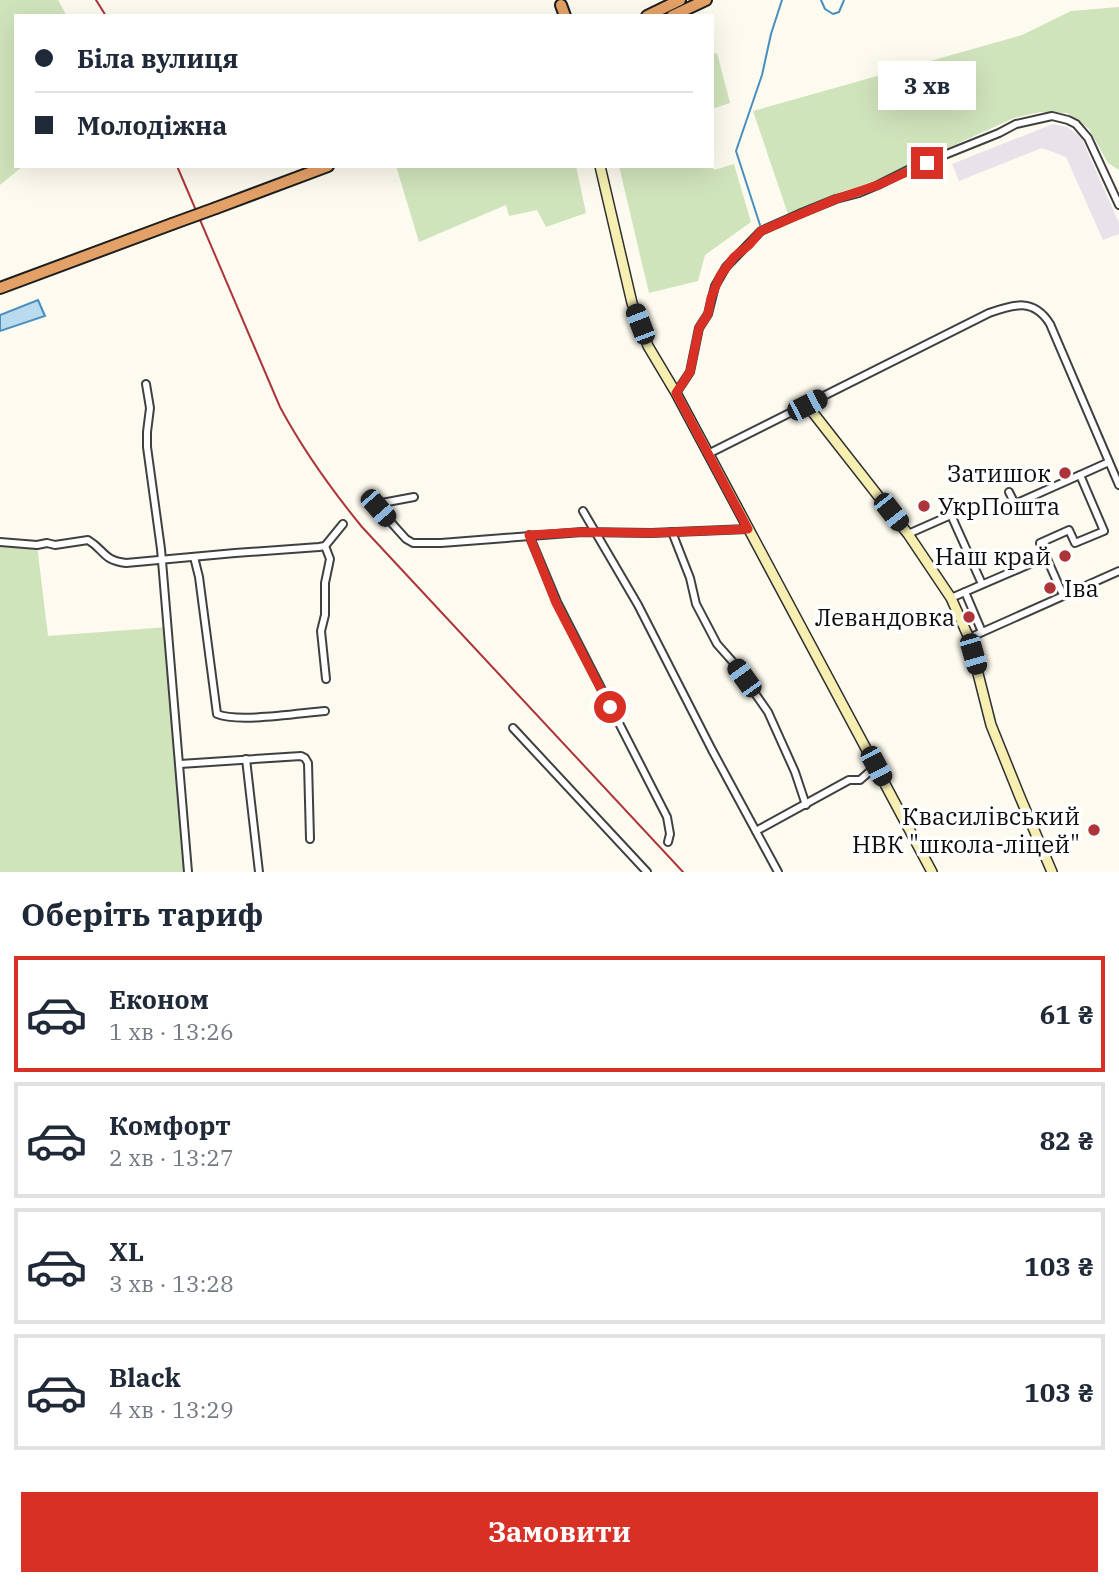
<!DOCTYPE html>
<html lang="uk">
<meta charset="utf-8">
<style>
:root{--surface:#fff;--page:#f2f2f3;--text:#1f2937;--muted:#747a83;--line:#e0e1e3;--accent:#d93025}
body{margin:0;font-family:"IBM Plex Serif",serif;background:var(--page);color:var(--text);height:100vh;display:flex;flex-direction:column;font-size:26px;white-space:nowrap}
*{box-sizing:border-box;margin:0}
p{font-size:23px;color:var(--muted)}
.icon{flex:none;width:38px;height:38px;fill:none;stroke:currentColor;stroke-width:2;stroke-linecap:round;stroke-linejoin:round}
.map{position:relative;height:872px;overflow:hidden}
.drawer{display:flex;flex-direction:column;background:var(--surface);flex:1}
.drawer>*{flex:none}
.banner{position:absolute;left:14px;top:14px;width:700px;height:154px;border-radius:0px;box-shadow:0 7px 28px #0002;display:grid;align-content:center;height:154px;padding:0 21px;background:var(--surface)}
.end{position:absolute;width:32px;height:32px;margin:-16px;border:9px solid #d93025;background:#fff;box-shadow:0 0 0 4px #fff}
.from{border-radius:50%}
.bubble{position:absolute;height:49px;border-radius:0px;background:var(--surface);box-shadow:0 7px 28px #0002;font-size:23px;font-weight:800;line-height:49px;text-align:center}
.car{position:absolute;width:21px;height:42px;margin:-21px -10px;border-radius:9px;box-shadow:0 0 5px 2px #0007;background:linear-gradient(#222 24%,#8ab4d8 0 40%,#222 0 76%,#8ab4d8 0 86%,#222 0)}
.banner b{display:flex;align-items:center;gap:24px;height:66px;font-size:26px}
.banner b+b{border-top:2px solid var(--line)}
.banner i{width:18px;height:18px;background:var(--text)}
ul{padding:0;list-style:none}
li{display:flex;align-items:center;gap:21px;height:116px;margin:0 14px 10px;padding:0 7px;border:4px solid var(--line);border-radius:0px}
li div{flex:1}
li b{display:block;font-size:26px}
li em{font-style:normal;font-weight:800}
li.selected{border-color:var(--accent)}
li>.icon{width:63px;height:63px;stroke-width:1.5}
h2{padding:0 21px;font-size:32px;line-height:84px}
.action{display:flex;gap:14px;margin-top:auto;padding:14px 21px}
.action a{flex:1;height:80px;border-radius:0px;background:var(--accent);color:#fff;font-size:28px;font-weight:800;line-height:80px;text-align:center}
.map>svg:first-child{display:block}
</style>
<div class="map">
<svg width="1119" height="872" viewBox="0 0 1119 872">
<rect width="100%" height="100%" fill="#fdfaef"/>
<polygon fill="#eae2eb" points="1053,124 1067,127 1081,137 1119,223 1119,234 1103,240 1066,157 1042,148 959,181 952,164"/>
<g fill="#d0e4bc">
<polygon points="0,0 58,0 67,16 16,16 16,166 23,166 0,185"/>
<polygon points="1119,7 1119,170 1108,163 1089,129 1067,113 1040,112 1014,118 877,180 788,214 753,111 1022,35 1071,11"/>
<polygon points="717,53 730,103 712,109 712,54"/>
<polygon points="734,164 751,222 705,255 698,281 649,293 619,166 712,166 714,170"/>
<polygon points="396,166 576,166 586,213 546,227 537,210 509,216 506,205 419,242"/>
<polygon points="0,542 37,545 48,636 168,627 188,872 0,872"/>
</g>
<polygon fill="#b9daef" stroke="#498ebe" stroke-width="2" points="38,300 45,316 0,331 0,315"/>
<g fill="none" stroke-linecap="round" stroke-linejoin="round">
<g stroke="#498ebe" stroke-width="2">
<polyline points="821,0 825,9 833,14 839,12 844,0"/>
<polyline points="760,225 736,151 762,75 771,34 782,0"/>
</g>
<g stroke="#404040" stroke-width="10">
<g id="street">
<polyline points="146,384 150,408 147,432 147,447 161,549 188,872"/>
<polyline points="676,393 690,372 699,328 708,314 715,286 726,267 761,231 799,214 836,199 859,193 878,185 912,168 999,133 1016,124 1052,116 1068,120 1076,124 1088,138 1119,205"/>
<path d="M708,454L989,313C1014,304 1034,298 1050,324L1119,485"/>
<polyline points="1009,492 1015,504 1080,475"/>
<polyline points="414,497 382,503 378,508 406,539 413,543 441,543 582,532 651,533 748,529"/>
<polyline points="583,511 638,605 712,750 778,872"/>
<polyline points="672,532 690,578 696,604 717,644 733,662 768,712 795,772 806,805"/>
<polyline points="908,534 951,515 982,584"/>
<polyline points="529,535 557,602 667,817 670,834 668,842"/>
<path d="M0,542L37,545L47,543L55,545L88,540C105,550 102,560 126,563L235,553L319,547L325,546L343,524"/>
<polyline points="325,546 330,559 325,583 325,615 321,631 326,679"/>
<path d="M194,557L199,577L217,714C238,723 300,713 325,711"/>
<polyline points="965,592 982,632"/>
<polyline points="1063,595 1040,543 1069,530 1075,543 1104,531 1080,475 1109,462"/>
<polyline points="951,598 1046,557"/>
<polyline points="969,638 1119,571"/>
<polyline points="513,728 647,872"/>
<polyline points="246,759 259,872"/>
<polyline points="180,764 301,756 305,758 308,763 310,839"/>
<polyline points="756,831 849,780 860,780 876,766"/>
</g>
</g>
<g stroke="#2f2f2f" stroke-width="12">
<g id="secondary">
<polyline points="600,166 632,303 648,346 676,393 932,872"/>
<polyline points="807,405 908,534 951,598 969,638 991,725 1020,797 1052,872"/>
</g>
</g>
<g stroke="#1e1e1e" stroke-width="14">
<g id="highway">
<polyline points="561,5 565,16"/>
<polyline points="647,16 680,0"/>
<polyline points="672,16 706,0"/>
<polyline points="216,208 328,166"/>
<polyline points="0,288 172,224"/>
</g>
</g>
<use href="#street" stroke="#fff" stroke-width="6"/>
<use href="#secondary" stroke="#f6efb1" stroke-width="9"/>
<use href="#highway" stroke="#e4a167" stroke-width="10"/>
<g stroke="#ad353a" stroke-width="2">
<polyline points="96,0 106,16"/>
<path d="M177,166L280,407C303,450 331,489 362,527L683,872"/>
</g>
<g stroke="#1e1e1e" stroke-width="14" stroke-linecap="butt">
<polyline id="highway-bridge" points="172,224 216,208"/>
</g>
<use href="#highway-bridge" stroke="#e4a167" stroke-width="10"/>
</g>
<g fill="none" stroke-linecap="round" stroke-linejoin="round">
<polyline stroke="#d93025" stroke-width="9" points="610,707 556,603 529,535 582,532 651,533 748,529 676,393 690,372 699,328 708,314 711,298 720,276 734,257 749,245 761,231 836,199 878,185 927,163"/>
</g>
<g fill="#ad353a" stroke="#fff" stroke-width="2.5">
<circle cx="1065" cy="473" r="7"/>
<circle cx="924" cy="506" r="7"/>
<circle cx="1065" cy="556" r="7"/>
<circle cx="1050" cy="588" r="7"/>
<circle cx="969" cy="617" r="7"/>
<circle cx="1094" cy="830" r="7"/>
</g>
<g text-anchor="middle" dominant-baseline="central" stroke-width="7" stroke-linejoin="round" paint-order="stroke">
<g font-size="24" fill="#0d0d0d" stroke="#fff" text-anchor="end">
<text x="1051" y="473">Затишок</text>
<text x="938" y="506" text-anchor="start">УкрПошта</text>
<text x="1051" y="556">Наш край</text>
<text x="1064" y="588" text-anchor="start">Іва</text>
<text x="955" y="617">Левандовка</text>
<text x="1080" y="816">Квасилівський<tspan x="1080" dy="28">НВК "школа-ліцей"</tspan></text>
</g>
</g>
</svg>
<i class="end from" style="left:610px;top:707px"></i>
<i class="end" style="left:927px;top:163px"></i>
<div class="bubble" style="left:878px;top:61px;width:98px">3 хв</div>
<i class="car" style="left:640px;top:324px;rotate:339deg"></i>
<i class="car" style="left:807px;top:405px;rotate:63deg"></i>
<i class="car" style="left:378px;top:508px;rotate:139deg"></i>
<i class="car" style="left:891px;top:512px;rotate:142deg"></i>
<i class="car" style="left:973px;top:654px;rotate:164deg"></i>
<i class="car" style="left:744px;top:678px;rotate:324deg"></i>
<i class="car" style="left:876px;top:766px;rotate:152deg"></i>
<div class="banner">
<b><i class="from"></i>Біла вулиця</b>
<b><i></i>Молодіжна</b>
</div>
</div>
<section class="drawer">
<h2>Оберіть тариф</h2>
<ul>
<li class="selected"><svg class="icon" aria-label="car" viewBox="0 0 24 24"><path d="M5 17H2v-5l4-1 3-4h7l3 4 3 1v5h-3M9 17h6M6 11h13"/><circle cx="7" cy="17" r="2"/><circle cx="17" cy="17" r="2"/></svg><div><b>Економ</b><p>1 хв · 13:26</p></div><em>61 ₴</em></li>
<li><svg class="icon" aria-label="car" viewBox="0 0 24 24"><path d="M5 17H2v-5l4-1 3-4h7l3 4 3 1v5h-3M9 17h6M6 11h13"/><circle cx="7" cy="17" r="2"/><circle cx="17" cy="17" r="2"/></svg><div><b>Комфорт</b><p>2 хв · 13:27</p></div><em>82 ₴</em></li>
<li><svg class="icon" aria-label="car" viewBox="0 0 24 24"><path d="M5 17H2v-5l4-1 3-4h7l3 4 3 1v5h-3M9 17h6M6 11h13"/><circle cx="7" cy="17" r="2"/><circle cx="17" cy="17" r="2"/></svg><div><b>XL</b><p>3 хв · 13:28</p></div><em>103 ₴</em></li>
<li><svg class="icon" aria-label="car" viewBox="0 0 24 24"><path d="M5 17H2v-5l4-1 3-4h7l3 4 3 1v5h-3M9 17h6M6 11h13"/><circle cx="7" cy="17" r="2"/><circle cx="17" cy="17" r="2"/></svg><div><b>Black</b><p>4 хв · 13:29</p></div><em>103 ₴</em></li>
</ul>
<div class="action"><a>Замовити</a></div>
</section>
